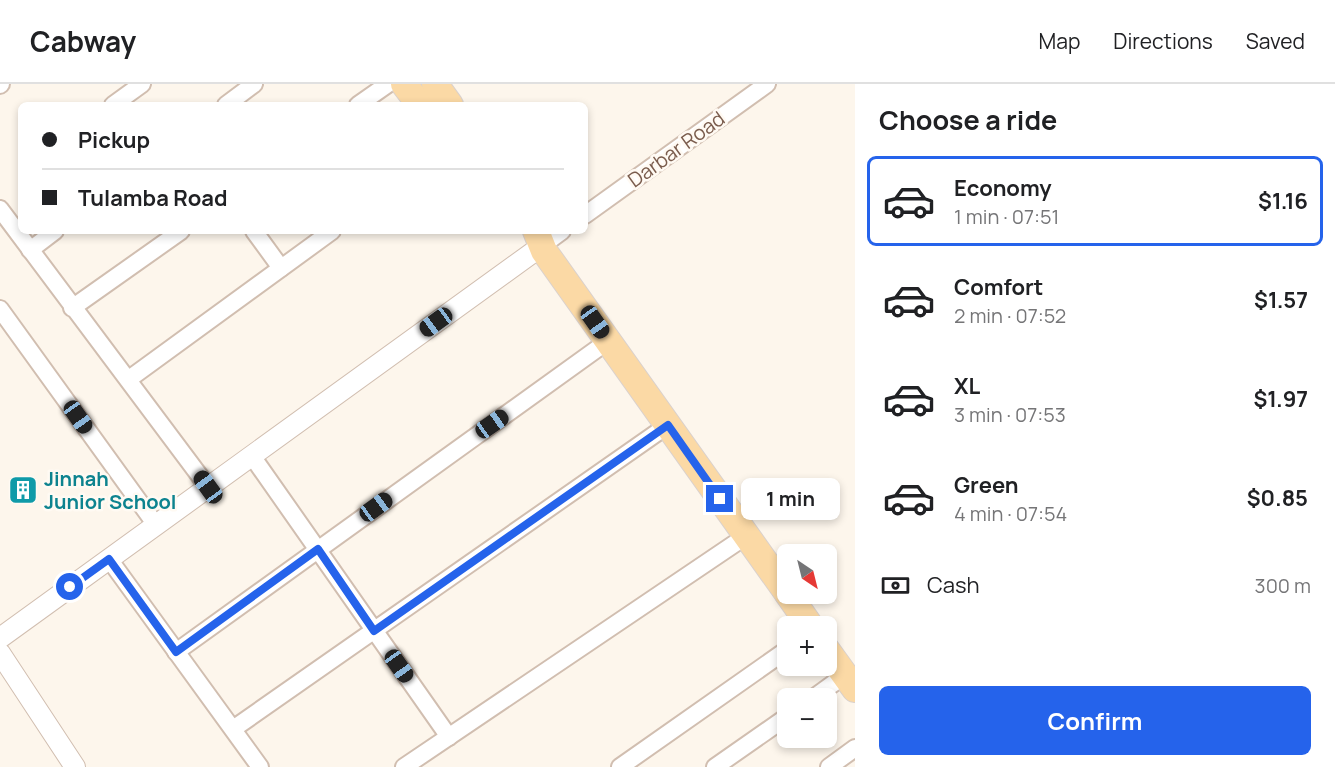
<!DOCTYPE html>
<meta charset="utf-8">
<style>
:root{--surface:#fff;--page:#f2f2f2;--text:#202124;--muted:#757577;--line:#e0e0e0;--accent:#2563eb}
body{margin:0;font-family:Manrope,sans-serif;background:var(--page);color:var(--text);height:100vh;display:flex;flex-direction:column;font-size:22px;white-space:nowrap}
*{box-sizing:border-box;margin:0}
p{font-size:20px;color:var(--muted)}
.icon{flex:none;width:33px;height:33px;fill:none;stroke:currentColor;stroke-width:2;stroke-linecap:round;stroke-linejoin:round}
.map{position:relative;flex:1;overflow:hidden}
.drawer{display:flex;flex-direction:column;background:var(--surface);width:480px}
.drawer>*{flex:none}
.top-card{position:absolute;left:18px;top:18px;width:570px;height:132px;border-radius:9px;box-shadow:0 3px 9px #0003;display:grid;align-content:center;height:132px;padding:0 24px;background:var(--surface)}
.needle{width:39px;rotate:145deg}
.controls{position:absolute;left:777px;top:460px;display:grid;gap:12px}
.controls a{display:grid;place-items:center;width:60px;height:60px;border-radius:9px;background:var(--surface);box-shadow:0 3px 9px #0003;font-size:30px}
.end{position:absolute;width:27px;height:27px;margin:-14px;border:8px solid #2563eb;background:#fff;box-shadow:0 0 0 3px #fff}
.from{border-radius:50%}
.bubble{position:absolute;height:42px;border-radius:9px;background:var(--surface);box-shadow:0 3px 9px #0003;font-size:20px;font-weight:700;line-height:42px;text-align:center}
.car{position:absolute;width:18px;height:36px;margin:-18px -9px;border-radius:8px;box-shadow:0 0 4px 2px #0007;background:linear-gradient(#222 24%,#8ab4d8 0 40%,#222 0 76%,#8ab4d8 0 86%,#222 0)}
.top-card b{display:flex;align-items:center;gap:21px;height:57px;font-size:22px}
.top-card b+b{border-top:2px solid var(--line)}
.top-card i{width:15px;height:15px;background:var(--text)}
ul{padding:0;list-style:none}
li{display:flex;align-items:center;gap:18px;height:90px;margin:0 12px 9px;padding:0 12px;border:3px solid transparent;border-radius:9px}
li div{flex:1}
li b{display:block;font-size:22px}
li em{font-style:normal;font-weight:700}
li.on{border-color:var(--accent)}
li>.icon{width:54px;height:54px;stroke-width:1.5}
h2{padding:0 24px;font-size:27px;line-height:72px}
.pay{display:flex;align-items:center;gap:15px;height:66px;padding:0 24px;font-size:22px}
.pay p{margin-inline-start:auto}
.action{display:flex;gap:12px;margin-top:auto;padding:12px 24px}
.action a{flex:1;height:69px;border-radius:9px;background:var(--accent);color:#fff;font-size:24px;font-weight:700;line-height:69px;text-align:center}
header{display:flex;align-items:center;gap:36px;box-sizing:border-box;height:84px;padding:0 30px;background:var(--surface);border-bottom:2px solid var(--line)}
header strong{font-size:28px}
nav{display:flex;gap:33px;margin-inline-start:auto;font-size:21px}
main{display:flex;flex:1;min-height:0}
.map>svg:first-child{display:block}
</style>
<header>
<strong>Cabway</strong>
<nav><a>Map</a><a>Directions</a><a>Saved</a></nav>
</header>
<main>
<div class="map">
<svg width="855" height="683" viewBox="0 0 855 683">
<rect width="100%" height="100%" fill="#fdf6ec"/>
<g fill="none" stroke-linecap="round" stroke-linejoin="round">
<g stroke="#d1beb0" stroke-width="20">
<g id="minor">
<polyline points="0,1 1,0"/>
<polyline points="113,21 142,0"/>
<polyline points="226,21 254,0"/>
<polyline points="358,21 388,0"/>
<polyline points="0,125 208,403"/>
<polyline points="585,131 767,0"/>
<polyline points="254,147 281,184"/>
<polyline points="543,161 562,147"/>
<polyline points="30,166 55,147"/>
<polyline points="72,224 181,147"/>
<polyline points="0,225 156,441"/>
<polyline points="129,295 332,147"/>
<polyline points="252,372 449,653"/>
<polyline points="109,475 260,683"/>
<polyline points="176,568 608,257"/>
<polyline points="812,615 845,591"/>
<polyline points="233,645 668,341"/>
<polyline points="404,683 746,452"/>
<polyline points="620,683 788,565"/>
<polyline points="715,683 788,632"/>
<polyline points="829,683 855,664"/>
</g>
</g>
<g stroke="#d1beb0" stroke-width="22">
<g id="tertiary">
<polyline points="0,554 543,161"/>
<polyline points="0,569 75,683"/>
</g>
</g>
<g stroke="#dad1cd" stroke-width="28">
<g id="primary">
<polyline points="404,0 420,21"/>
<polyline points="435,0 450,21"/>
<polyline points="536,147 544,167 788,510"/>
<polyline points="788,510 811,543"/>
<polyline points="826,565 855,605"/>
</g>
</g>
<use href="#minor" stroke="#fff" stroke-width="16"/>
<use href="#tertiary" stroke="#fff" stroke-width="20"/>
<use href="#primary" stroke="#fbd9a5" stroke-width="26"/>
</g>
<g fill="none" stroke-linecap="round" stroke-linejoin="round">
<polyline stroke="#2563eb" stroke-width="8" points="70,503 109,475 176,568 318,465 374,547 668,341 720,415"/>
</g>
<defs>
<g id="building-square" transform="scale(1.5)"><rect x="-9" y="-9" width="18" height="18" rx="4" fill="#0f9aa8" stroke="#fffaf3"/><path d="M-4-6H4V6H1V3H-1V6H-4ZM-2.5-4.3h1.7v1.8h-1.7ZM.8-4.3h1.7v1.8H.8ZM-2.5-1h1.7V.8h-1.7ZM.8-1h1.7V.8H.8Z" fill="#fff"/></g>
</defs>
<g fill-rule="evenodd">
<use href="#building-square" x="23" y="406"/>
</g>
<g text-anchor="middle" dominant-baseline="central" stroke-width="5" stroke-linejoin="round" paint-order="stroke">
<g font-size="20" fill="#7a5c4d" stroke="#fffaf3">
<text transform="translate(676 65) rotate(-36)">Darbar Road</text>
</g>
<g font-size="20" font-weight="bold" fill="#0d838f" stroke="#fffaf3" text-anchor="start">
<text x="44" y="394">Jinnah<tspan x="44" dy="23">Junior School</tspan></text>
</g>
</g>
</svg>
<div class="controls">
<a><svg class="needle" viewBox="-14 -14 28 28"><path d="M0-13l5 13h-10z" fill="#e53935"/><path d="M0 13l5-13h-10z" fill="#757577"/></svg></a>
<a>+</a>
<a>−</a>
</div>
<i class="end from" style="left:70px;top:503px"></i>
<i class="end" style="left:720px;top:415px"></i>
<div class="bubble" style="left:741px;top:394px;width:99px">1 min</div>
<i class="car" style="left:436px;top:238px;rotate:234deg"></i>
<i class="car" style="left:595px;top:238px;rotate:145deg"></i>
<i class="car" style="left:78px;top:333px;rotate:145deg"></i>
<i class="car" style="left:492px;top:340px;rotate:55deg"></i>
<i class="car" style="left:208px;top:403px;rotate:324deg"></i>
<i class="car" style="left:376px;top:423px;rotate:54deg"></i>
<i class="car" style="left:399px;top:582px;rotate:145deg"></i>
<div class="top-card">
<b><i class="from"></i>Pickup</b>
<b><i></i>Tulamba Road</b>
</div>
</div>
<section class="drawer">
<h2>Choose a ride</h2>
<ul>
<li class="on"><svg class="icon" aria-label="car" viewBox="0 0 24 24"><path d="M5 17H2v-5l4-1 3-4h7l3 4 3 1v5h-3M9 17h6M6 11h13"/><circle cx="7" cy="17" r="2"/><circle cx="17" cy="17" r="2"/></svg><div><b>Economy</b><p>1 min · 07:51</p></div><em>$1.16</em></li>
<li><svg class="icon" aria-label="car" viewBox="0 0 24 24"><path d="M5 17H2v-5l4-1 3-4h7l3 4 3 1v5h-3M9 17h6M6 11h13"/><circle cx="7" cy="17" r="2"/><circle cx="17" cy="17" r="2"/></svg><div><b>Comfort</b><p>2 min · 07:52</p></div><em>$1.57</em></li>
<li><svg class="icon" aria-label="car" viewBox="0 0 24 24"><path d="M5 17H2v-5l4-1 3-4h7l3 4 3 1v5h-3M9 17h6M6 11h13"/><circle cx="7" cy="17" r="2"/><circle cx="17" cy="17" r="2"/></svg><div><b>XL</b><p>3 min · 07:53</p></div><em>$1.97</em></li>
<li><svg class="icon" aria-label="car" viewBox="0 0 24 24"><path d="M5 17H2v-5l4-1 3-4h7l3 4 3 1v5h-3M9 17h6M6 11h13"/><circle cx="7" cy="17" r="2"/><circle cx="17" cy="17" r="2"/></svg><div><b>Green</b><p>4 min · 07:54</p></div><em>$0.85</em></li>
</ul>
<div class="pay"><svg class="icon" aria-label="cash" viewBox="0 0 24 24"><path d="M3 7h18v10H3z"/><circle cx="12" cy="12" r="2"/></svg>Cash<p>300 m</p></div>
<div class="action"><a>Confirm</a></div>
</section>
</main>
